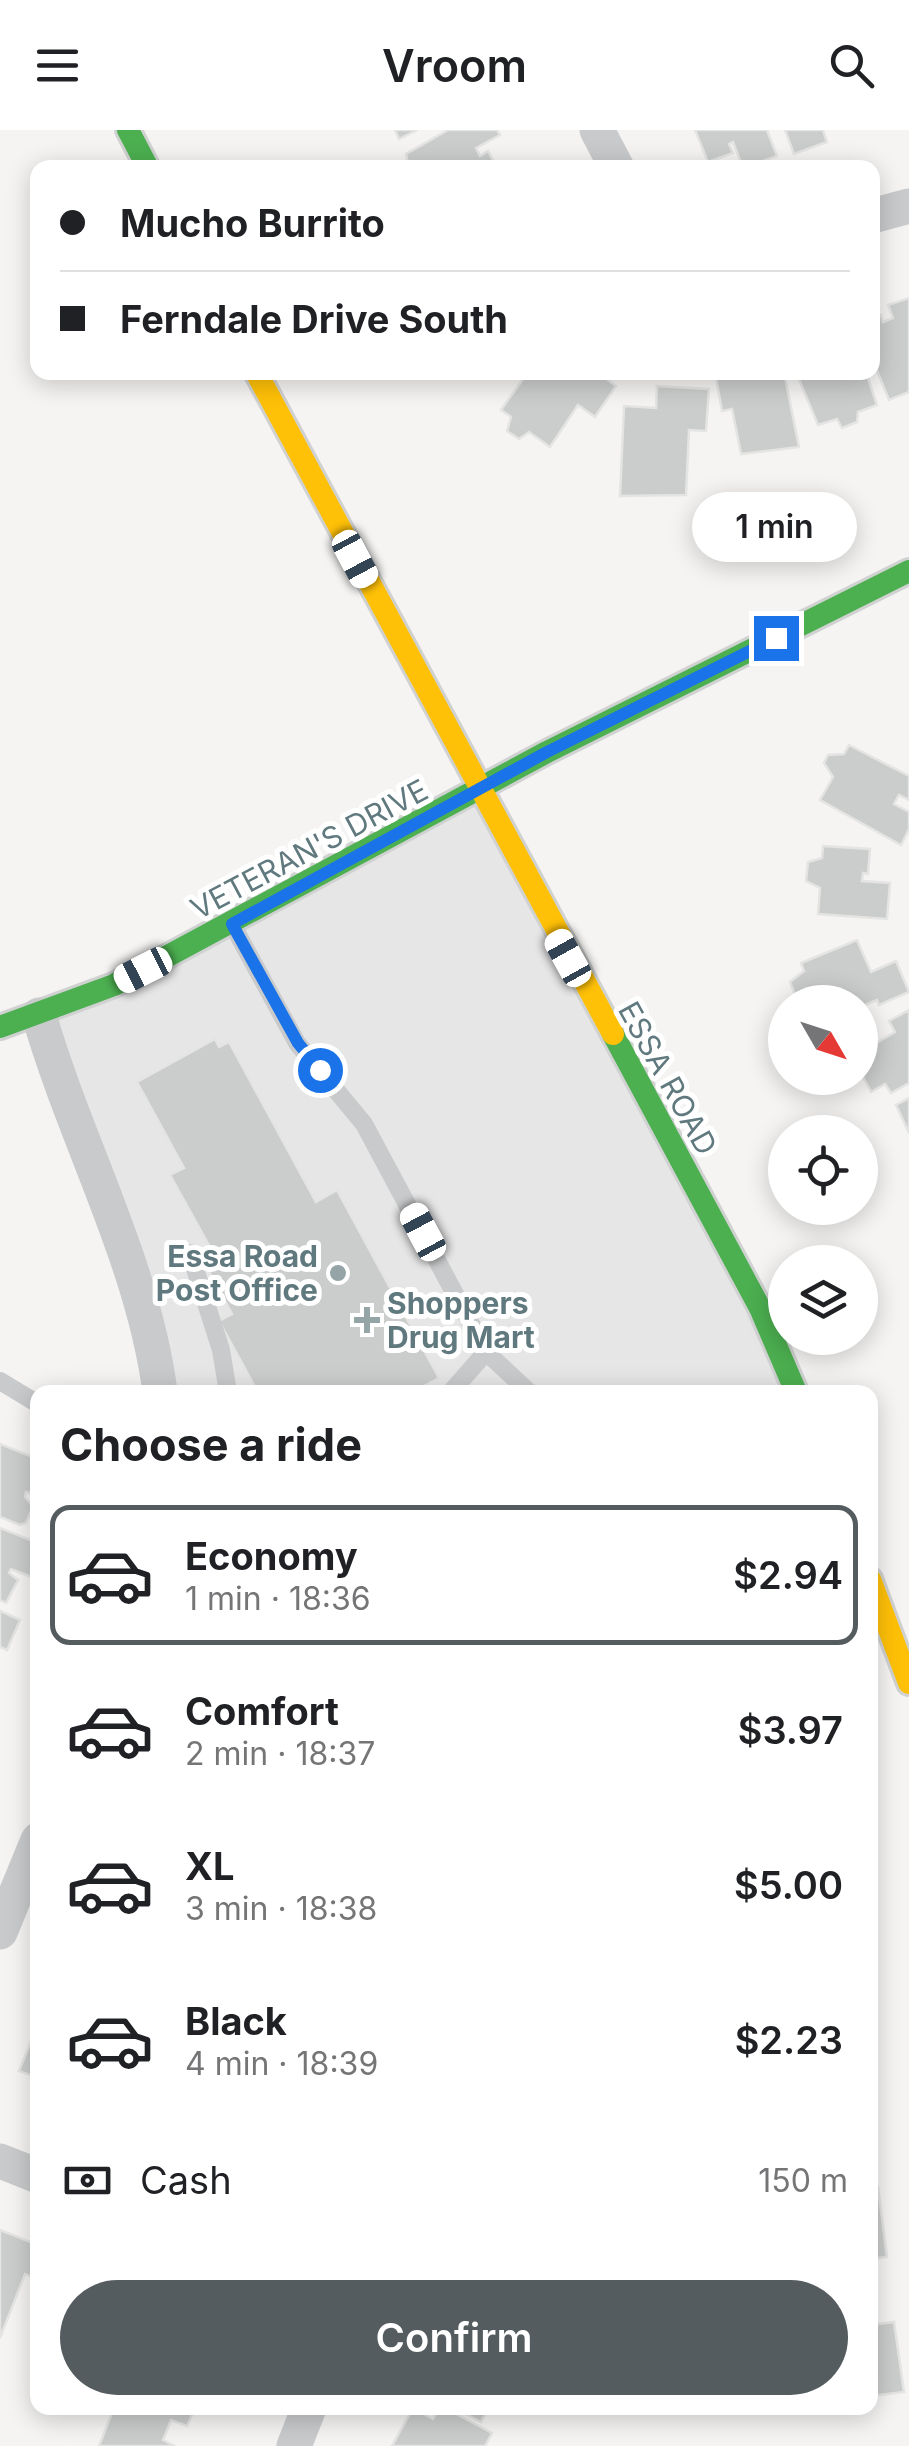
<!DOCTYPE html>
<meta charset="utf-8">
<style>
:root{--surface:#fff;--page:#f2f2f2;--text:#202124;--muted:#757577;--line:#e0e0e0;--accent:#545c5f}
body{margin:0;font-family:Inter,sans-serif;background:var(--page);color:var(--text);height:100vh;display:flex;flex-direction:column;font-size:38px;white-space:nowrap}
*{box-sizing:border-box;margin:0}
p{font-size:32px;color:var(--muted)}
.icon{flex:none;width:55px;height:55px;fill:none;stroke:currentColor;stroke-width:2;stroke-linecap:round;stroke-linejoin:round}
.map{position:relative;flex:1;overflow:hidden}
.sheet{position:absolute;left:30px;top:1255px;width:848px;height:1030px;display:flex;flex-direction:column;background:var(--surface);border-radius:20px;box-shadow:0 5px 25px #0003}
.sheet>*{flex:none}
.guide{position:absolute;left:30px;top:30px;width:850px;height:220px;border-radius:20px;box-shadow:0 5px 25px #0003;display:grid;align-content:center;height:220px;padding:0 30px;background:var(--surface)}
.needle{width:65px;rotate:129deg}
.buttons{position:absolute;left:768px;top:855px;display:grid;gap:20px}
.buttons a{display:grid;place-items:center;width:110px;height:110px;border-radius:50%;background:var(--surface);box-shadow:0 5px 25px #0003;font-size:50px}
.end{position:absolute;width:45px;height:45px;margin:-22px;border:12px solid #1a73e8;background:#fff;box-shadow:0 0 0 5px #fff}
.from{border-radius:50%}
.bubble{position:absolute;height:70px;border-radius:35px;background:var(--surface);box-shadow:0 5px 25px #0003;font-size:32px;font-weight:600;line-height:70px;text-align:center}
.car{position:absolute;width:30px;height:60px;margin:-30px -15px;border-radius:12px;box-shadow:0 0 8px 2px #0007;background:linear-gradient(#fff 24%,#345 0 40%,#fff 0 76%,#345 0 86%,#fff 0)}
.guide b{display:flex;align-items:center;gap:35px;height:95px;font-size:38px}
.guide b+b{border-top:2px solid var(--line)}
.guide i{width:25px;height:25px;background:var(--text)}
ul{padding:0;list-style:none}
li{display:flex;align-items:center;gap:30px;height:140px;margin:0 20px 15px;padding:0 10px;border:5px solid transparent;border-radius:20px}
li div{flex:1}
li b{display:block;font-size:38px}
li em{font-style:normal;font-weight:600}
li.current{border-color:var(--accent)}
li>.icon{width:90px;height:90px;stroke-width:1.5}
h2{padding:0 30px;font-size:45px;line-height:120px}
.pay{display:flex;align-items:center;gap:25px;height:110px;padding:0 30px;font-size:38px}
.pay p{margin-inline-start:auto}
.primary-button{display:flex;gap:20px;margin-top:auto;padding:20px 30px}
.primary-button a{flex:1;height:115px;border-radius:60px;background:var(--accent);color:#fff;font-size:40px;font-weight:600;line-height:115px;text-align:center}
header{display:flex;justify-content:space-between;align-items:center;height:130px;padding:0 30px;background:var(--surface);font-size:45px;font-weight:600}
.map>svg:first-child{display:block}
</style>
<header><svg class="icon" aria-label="menu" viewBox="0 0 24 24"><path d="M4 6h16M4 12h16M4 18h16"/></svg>Vroom<svg class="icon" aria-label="search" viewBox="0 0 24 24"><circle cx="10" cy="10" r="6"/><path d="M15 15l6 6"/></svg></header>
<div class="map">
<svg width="909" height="2316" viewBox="0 0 909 2316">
<rect width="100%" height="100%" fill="#f5f4f3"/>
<polygon fill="#e5e6e5" points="479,661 796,1262 160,1262 39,885"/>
<g fill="#cbcccc" stroke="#e4e4e3" stroke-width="2.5">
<polygon points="395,0 417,0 399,9"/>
<polygon points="448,0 497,0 500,5 476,18 480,26 488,21 497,38 409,38 406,24"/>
<polygon points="695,0 767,0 777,26 743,38 733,12 729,14 733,23 708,32"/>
<polygon points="785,0 823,0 827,12 794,24"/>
<polygon points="909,168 909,262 889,270 872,228 872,189 881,185 883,192 893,188 888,175"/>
<polygon points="528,242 597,242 616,256 595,287 578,275 550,317 529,302 519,309 507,301 511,287 501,280"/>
<polygon points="715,242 751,242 753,248 759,247 758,242 784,242 799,317 741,324 732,279 722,281"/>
<polygon points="796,242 866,242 877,275 858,282 857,292 842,298 837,289 818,295"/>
<polygon points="657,256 709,259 706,301 689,300 686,365 620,366 624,276 656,278"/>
<polygon points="849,615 909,646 909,670 899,665 894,674 909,682 909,699 901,715 820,670 833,647 824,633 828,625 844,624"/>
<polygon points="823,716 870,719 868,744 863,743 862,751 890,753 887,789 818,784 820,758 806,751 808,732 822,728"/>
<polygon points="857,810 871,842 896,831 909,862 879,875 877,870 860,877 860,872 798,872 790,852 804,841 801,833"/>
<polygon points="909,880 909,953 891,963 885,954 871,962 860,941 860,934 871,928 866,919 895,902 889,891"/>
<polygon points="215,909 219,917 229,912 316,1072 337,1060 439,1248 413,1262 246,1262 255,1257 219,1191 232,1184 205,1134 216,1128 170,1045 184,1038 137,952"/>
<polygon points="909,968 909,1003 896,975"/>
<polygon points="0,1314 38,1329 38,1366 26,1362 25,1367 33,1376 26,1393 20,1395 0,1387"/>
<polygon points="0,1398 38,1413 34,1448 11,1439 9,1443 18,1450 6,1473 0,1470"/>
<polygon points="0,1481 20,1490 7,1520 0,1517"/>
<polygon points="32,1909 38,1911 38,1948 19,1941"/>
<polygon points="878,2057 887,2127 870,2129 870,2058"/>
<polygon points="0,2100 38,2115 38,2149 25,2144 0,2208"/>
<polygon points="894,2192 904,2262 870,2266 870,2195"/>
<polygon points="114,2278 195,2278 187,2296 171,2290 163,2310 175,2316 99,2316"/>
<polygon points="413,2278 433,2289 439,2278 445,2278 492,2303 485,2316 392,2316"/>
<polygon points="454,2278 488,2278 481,2292"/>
</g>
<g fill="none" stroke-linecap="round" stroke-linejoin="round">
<g stroke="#d0d1d1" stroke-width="28">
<g id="fast">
<polyline points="128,0 148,38"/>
<polyline points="0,897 114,855 547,622 909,441"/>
<polyline points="613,904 760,1178 796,1262"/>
</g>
</g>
<g stroke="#d0d1d1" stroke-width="28">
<g id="slow">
<polyline points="256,242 613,904"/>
<polyline points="870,1449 909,1553"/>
</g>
</g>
<g stroke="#c9cacb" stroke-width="18">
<polyline points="232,794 297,913 364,994 486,1222 529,1262"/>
<polyline points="190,1123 221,1220 228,1262"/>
<polyline points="0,1251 38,1274"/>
<polyline points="451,1262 486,1222"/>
</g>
<g stroke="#c9cacb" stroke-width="35">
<polyline points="597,0 617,38"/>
<polyline points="872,86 909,76"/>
<path d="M39,885C75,1011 143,1131 160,1262"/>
<polyline points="0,1802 38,1710"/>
<polyline points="0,2031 38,2046"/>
<polyline points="294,2316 309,2278"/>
</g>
<use href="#fast" stroke="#4caf50" stroke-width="22"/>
<use href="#slow" stroke="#ffc107" stroke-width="22"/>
</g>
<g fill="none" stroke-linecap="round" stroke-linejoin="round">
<polyline stroke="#1a73e8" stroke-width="12" points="320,940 298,913 232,794 547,622 776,508"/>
</g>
<g fill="#94a4a7" stroke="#fff" stroke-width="4">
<circle cx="338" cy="1143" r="10"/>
<path d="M362 1175h10v10h10v10h-10v10h-10v-10h-10v-10h10z"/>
</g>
<g text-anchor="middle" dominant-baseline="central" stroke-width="10" stroke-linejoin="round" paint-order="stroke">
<g font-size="30" fill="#60797e" stroke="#fff">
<text transform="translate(309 719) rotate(-28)">VETERAN'S DRIVE</text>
<text transform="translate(668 948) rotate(61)">ESSA ROAD</text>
</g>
<g font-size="30" font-weight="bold" fill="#60797e" stroke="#fff" text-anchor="end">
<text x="318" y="1126">Essa Road<tspan x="318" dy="34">Post Office</tspan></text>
<text x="387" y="1173" text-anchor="start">Shoppers<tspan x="387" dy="34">Drug Mart</tspan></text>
</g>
</g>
</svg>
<div class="buttons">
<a><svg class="needle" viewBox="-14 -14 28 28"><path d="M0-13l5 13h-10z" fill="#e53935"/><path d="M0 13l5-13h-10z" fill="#757577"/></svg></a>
<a><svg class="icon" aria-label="locate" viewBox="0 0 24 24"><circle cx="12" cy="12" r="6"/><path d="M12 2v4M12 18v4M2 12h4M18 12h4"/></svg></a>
<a><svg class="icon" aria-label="layers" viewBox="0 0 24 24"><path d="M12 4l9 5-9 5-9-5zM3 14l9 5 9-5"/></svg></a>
</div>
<i class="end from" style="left:320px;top:940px"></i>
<i class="end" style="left:776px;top:508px"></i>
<div class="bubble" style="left:692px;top:362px;width:165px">1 min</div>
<i class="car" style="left:355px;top:429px;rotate:152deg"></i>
<i class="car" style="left:568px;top:828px;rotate:331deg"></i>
<i class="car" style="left:143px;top:840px;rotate:243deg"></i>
<i class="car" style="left:423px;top:1102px;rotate:332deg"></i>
<div class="guide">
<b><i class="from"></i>Mucho Burrito</b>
<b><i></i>Ferndale Drive South</b>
</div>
<section class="sheet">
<h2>Choose a ride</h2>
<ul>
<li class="current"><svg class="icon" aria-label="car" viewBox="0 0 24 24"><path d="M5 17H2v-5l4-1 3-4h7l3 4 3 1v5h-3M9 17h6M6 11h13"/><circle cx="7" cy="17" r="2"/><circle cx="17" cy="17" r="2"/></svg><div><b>Economy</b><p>1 min · 18:36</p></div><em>$2.94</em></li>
<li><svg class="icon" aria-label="car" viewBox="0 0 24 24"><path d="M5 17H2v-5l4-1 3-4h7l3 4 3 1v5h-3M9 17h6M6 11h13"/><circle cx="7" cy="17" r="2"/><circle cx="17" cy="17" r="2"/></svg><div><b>Comfort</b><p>2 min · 18:37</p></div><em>$3.97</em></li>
<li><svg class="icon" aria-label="car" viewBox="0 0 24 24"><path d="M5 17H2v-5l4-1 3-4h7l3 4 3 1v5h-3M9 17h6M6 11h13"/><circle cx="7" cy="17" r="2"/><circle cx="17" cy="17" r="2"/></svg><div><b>XL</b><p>3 min · 18:38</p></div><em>$5.00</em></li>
<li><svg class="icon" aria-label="car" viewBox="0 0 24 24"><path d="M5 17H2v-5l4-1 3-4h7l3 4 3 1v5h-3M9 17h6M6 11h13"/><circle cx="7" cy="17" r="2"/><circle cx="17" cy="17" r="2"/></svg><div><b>Black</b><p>4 min · 18:39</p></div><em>$2.23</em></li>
</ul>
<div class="pay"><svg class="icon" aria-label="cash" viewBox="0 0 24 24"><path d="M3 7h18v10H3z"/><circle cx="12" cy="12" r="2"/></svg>Cash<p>150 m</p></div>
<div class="primary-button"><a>Confirm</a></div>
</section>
</div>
